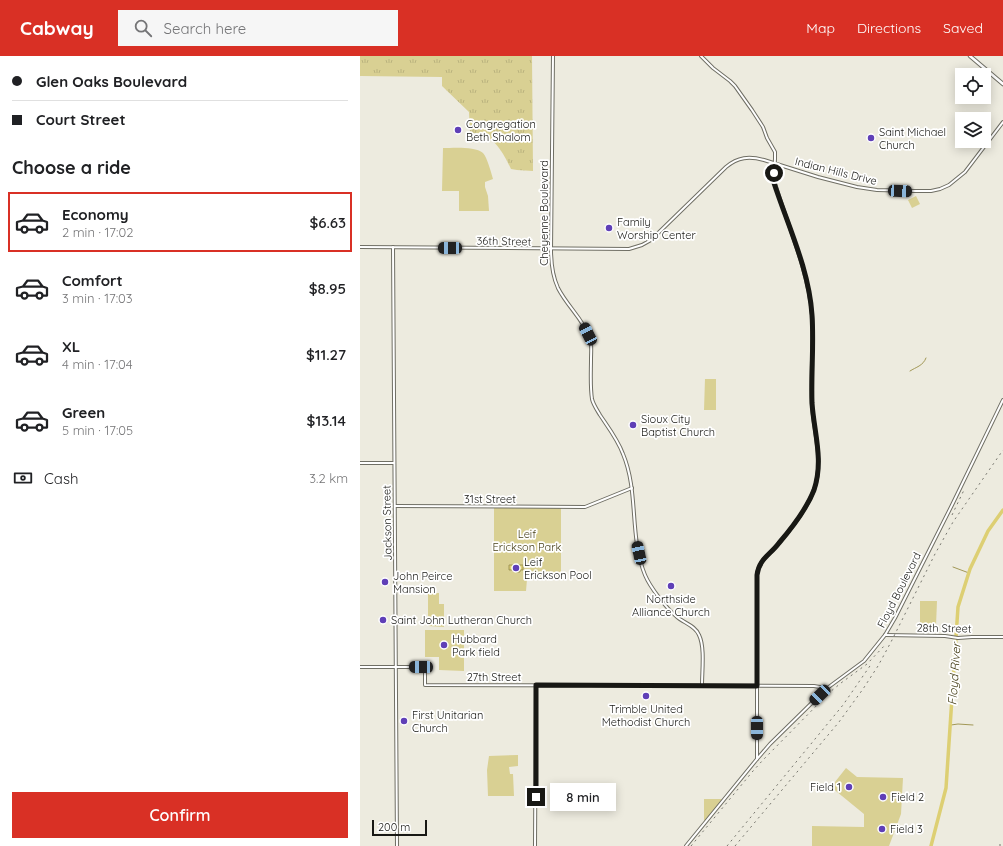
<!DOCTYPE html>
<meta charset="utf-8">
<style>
:root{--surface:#fff;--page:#f6f6f6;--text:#202124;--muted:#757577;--line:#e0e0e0;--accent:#d93025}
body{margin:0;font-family:Quicksand,sans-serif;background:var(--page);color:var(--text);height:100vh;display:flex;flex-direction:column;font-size:15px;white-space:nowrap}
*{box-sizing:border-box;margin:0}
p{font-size:13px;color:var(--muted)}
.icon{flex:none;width:22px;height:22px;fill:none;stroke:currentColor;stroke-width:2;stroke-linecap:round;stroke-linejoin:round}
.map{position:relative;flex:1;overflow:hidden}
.side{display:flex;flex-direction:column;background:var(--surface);width:360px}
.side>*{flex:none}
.hud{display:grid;align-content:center;height:88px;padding:0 12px;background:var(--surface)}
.buttons{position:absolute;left:595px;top:12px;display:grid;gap:8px}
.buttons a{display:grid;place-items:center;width:36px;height:36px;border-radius:0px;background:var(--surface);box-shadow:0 2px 10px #0003;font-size:20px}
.scale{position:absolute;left:12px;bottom:10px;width:55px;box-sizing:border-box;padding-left:4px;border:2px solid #181814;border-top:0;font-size:11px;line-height:14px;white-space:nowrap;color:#181814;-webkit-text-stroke:3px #fff;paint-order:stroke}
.end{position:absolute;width:18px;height:18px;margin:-9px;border:5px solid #181814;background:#fff;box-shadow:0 0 0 2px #fff}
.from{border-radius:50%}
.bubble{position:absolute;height:28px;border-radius:0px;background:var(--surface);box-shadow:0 2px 10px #0003;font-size:13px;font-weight:600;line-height:28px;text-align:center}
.car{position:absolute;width:12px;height:24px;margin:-12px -6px;border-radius:5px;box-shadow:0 0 3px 1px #0007;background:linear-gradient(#222 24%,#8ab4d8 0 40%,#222 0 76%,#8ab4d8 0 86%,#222 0)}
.hud b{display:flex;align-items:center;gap:14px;height:38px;font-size:15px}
.hud b+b{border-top:1px solid var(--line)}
.hud i{width:10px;height:10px;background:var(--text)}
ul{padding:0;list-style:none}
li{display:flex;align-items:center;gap:12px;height:60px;margin:0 8px 6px;padding:0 4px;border:2px solid transparent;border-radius:0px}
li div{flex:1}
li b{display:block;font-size:15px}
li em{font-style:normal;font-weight:600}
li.current{border-color:var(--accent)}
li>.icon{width:36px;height:36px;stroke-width:1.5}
h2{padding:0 12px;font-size:18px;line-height:48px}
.pay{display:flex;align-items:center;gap:10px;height:44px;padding:0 12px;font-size:15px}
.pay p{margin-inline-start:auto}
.cta{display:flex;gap:8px;margin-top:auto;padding:8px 12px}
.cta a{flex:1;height:46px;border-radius:0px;background:var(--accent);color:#fff;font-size:16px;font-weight:600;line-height:46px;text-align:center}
header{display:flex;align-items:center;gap:24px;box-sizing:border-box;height:56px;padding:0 20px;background:var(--accent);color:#fff}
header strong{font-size:19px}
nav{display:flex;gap:22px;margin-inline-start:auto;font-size:14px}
.search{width:280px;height:36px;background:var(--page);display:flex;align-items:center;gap:10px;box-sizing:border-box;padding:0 14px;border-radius:0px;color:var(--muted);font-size:15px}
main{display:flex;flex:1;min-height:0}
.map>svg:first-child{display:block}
</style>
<header>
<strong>Cabway</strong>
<div class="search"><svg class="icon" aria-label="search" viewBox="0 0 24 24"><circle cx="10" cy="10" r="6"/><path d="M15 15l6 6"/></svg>Search here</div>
<nav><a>Map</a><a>Directions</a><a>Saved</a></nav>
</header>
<main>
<section class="side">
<div class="hud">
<b><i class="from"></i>Glen Oaks Boulevard</b>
<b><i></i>Court Street</b>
</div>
<h2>Choose a ride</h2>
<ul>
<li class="current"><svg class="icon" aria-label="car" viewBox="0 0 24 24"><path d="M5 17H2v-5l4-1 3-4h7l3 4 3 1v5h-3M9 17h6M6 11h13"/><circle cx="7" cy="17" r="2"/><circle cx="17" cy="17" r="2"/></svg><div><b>Economy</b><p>2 min · 17:02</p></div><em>$6.63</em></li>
<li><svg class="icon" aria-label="car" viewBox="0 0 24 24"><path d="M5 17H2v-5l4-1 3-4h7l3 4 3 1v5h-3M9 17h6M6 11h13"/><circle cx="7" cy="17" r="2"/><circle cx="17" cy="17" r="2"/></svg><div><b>Comfort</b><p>3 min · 17:03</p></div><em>$8.95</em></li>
<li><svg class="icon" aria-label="car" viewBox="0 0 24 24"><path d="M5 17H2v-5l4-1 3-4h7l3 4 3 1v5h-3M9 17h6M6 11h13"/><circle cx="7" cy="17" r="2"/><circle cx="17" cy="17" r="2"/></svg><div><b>XL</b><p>4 min · 17:04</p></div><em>$11.27</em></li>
<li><svg class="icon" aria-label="car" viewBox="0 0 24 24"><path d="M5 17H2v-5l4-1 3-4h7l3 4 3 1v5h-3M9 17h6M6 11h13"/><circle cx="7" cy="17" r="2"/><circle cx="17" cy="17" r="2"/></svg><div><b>Green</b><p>5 min · 17:05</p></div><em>$13.14</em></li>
</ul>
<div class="pay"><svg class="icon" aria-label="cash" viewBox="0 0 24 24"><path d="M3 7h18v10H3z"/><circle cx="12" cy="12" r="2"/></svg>Cash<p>3.2 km</p></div>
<div class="cta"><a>Confirm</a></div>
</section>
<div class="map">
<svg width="643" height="790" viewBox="0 0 643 790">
<defs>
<pattern id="grass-tufts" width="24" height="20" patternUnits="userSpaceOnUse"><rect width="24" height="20" fill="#d9d093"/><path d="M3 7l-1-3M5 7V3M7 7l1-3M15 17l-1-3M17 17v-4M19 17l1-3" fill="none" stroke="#bab27e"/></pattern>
<pattern id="water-waves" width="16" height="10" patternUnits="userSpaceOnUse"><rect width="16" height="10" fill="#ddcf73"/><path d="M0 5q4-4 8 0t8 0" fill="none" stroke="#bdb163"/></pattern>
</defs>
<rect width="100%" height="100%" fill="#edebdf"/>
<path fill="url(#grass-tufts)" d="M0,0H172L173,115L157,114L151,113C145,100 135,81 119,77C116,77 113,77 110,77L109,56L82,30V21L0,20Z"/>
<g fill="#d9d093">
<path d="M83,92C93,92 115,90 123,97C127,101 131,116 133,123L125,126V131L128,140L129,155H99V135H82Z"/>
<polygon points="556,140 560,148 552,152 548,144"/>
<polygon points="345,323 356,323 356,354 344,354"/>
<polygon points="134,450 201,451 201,523 167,523 166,535 134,535"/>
<polygon points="68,537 79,537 79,548 84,548 84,571 68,570"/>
<polygon points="560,545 577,545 576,570 560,570"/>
<polygon points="65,574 104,574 104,615 79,614 79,601 65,601"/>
<polygon points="158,699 158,710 149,711 150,718 153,718 154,740 128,740 127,714 129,700"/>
<polygon points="486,712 497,721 543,722 541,758 529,790 452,790 452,770 504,771 504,758 471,731"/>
<polygon points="344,743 361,743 362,744 345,765 344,764"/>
</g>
<polygon fill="url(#water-waves)" stroke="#a29856" points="149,509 163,509 163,514 160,514 160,516 156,516 155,514 149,514"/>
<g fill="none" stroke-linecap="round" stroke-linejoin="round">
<g stroke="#a29856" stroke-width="1">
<path d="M550,315C556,311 563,310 566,302"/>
<polyline points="593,511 609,517"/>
<polyline points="591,669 598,668 613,669"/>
</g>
<polyline stroke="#ddcf73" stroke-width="3.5" points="571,790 586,732 598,551 610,513 628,475 643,454"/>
<g stroke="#6f6e64" stroke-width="4">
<g id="tertiary">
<path d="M193,0L191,193C191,206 192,219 198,232C207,250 223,263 230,282C232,289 231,296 231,303C231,316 230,330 232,343C233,348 237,354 240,359C248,371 258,384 263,398C279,436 269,480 285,519C290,531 306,552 316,560C323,567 335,569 339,579C345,591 342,615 342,629"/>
<polyline points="0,407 34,407"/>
<polyline points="35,450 225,451 272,432"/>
<polyline points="525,579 585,580 598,582 612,581 643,581"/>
<polyline points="397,703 397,630"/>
<polyline points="175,790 176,629"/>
</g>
</g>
<g stroke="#6f6e64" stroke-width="4">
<g id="secondary">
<path d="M341,0L353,12L370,25L375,30L392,54L403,71L407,82L415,96V103L414,117L415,127C428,171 448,213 452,259C454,289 450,320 452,350C454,377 463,404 455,431C448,452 433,471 419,487C410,499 399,503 397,519V630"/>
<path d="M0,191L269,193L282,189L291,184L366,111C378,101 389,100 404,104L458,121L497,131L517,134L555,135H571L580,133L589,129L605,116L643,66"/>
<polyline points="33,191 37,790"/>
<polyline points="0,611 65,611 65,629 454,630 460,631 465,633"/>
<polyline points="326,790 397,703 410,688 466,633 504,605 525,579 535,562 592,449 643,344"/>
</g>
</g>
<g stroke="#6f6e64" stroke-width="4.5">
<polyline id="primary" points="610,0 643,28"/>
</g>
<use href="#tertiary" stroke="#fff" stroke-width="2"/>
<use href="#secondary" stroke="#fff" stroke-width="2"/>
<use href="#primary" stroke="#fff" stroke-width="2.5"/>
<g stroke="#77766e" stroke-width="1" stroke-dasharray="2 4" stroke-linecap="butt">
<polyline points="592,459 604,434"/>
<polyline points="331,790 393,715 403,704 470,636 481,627 507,608 526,588"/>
<polyline points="367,790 483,649 512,607"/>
<polyline points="375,790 479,666 503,633 518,610 531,586 575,498 593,466 643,394"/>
<polyline points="640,790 640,785"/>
</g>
</g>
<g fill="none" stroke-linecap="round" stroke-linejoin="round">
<path stroke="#181814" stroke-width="5" d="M176,741V629L397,630V519C399,503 410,499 419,487C431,473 447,452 454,434C464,404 454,377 452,347C451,317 454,288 452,259C449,213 428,170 414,127V117"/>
</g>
<g fill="#5f3fb7" stroke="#fff" stroke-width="1.5">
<circle cx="98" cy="74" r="4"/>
<circle cx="511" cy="82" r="4"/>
<circle cx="249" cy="172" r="4"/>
<circle cx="273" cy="369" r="4"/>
<circle cx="156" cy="512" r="4"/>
<circle cx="25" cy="526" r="4"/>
<circle cx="311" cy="530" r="4"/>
<circle cx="23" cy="564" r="4"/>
<circle cx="84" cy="589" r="4"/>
<circle cx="286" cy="640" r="4"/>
<circle cx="44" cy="665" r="4"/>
<circle cx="489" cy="731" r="4"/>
<circle cx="523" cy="741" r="4"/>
<circle cx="522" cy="773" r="4"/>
</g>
<g text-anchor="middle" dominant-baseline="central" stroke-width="3.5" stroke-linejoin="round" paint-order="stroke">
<g font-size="11" fill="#181814" stroke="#fff" text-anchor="start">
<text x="106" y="68">Congregation<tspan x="106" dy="13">Beth Shalom</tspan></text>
<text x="519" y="76">Saint Michael<tspan x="519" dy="13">Church</tspan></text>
<text x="257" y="166">Family<tspan x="257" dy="13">Worship Center</tspan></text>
<text x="281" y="363">Sioux City<tspan x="281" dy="13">Baptist Church</tspan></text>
<text x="164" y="506">Leif<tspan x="164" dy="13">Erickson Pool</tspan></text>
<text x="33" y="520">John Peirce<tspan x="33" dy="13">Mansion</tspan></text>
<text x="311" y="543" text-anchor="middle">Northside<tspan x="311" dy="13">Alliance Church</tspan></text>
<text x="31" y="564">Saint John Lutheran Church</text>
<text x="92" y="583">Hubbard<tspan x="92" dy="13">Park field</tspan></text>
<text x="286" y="653" text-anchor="middle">Trimble United<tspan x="286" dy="13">Methodist Church</tspan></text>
<text x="52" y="659">First Unitarian<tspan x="52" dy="13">Church</tspan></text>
<text x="481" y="731" text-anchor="end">Field 1</text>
<text x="531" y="741">Field 2</text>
<text x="530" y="773">Field 3</text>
</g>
<g font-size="11" fill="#181814" stroke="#fff">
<text transform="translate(476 115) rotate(14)">Indian Hills Drive</text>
<text transform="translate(184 157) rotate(-90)">Cheyenne Boulevard</text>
<text transform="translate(144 185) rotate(1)">36th Street</text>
<text x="130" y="443">31st Street</text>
<text transform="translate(27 467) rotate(-91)">Jackson Street</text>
<text transform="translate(539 534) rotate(-63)">Floyd Boulevard</text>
<text transform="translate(584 572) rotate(1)">28th Street</text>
<text x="134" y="621">27th Street</text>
</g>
<g font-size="11" fill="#49421b" stroke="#fff">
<text x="167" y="478">Leif<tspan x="167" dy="13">Erickson Park</tspan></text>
</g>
<g font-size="12" font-style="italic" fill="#3d360e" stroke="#fff">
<text transform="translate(594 618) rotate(-86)">Floyd River</text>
</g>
</g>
</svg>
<div class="buttons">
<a><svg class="icon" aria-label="locate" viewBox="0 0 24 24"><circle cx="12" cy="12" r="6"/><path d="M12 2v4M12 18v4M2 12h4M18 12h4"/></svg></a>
<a><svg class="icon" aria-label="layers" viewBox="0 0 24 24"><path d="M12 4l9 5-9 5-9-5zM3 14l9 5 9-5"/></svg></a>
</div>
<div class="scale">200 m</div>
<i class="end from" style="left:414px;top:117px"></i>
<i class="end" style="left:176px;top:741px"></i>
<div class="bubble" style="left:190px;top:727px;width:66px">8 min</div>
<i class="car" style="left:540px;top:135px;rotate:93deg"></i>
<i class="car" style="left:90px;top:192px;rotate:270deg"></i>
<i class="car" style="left:228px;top:278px;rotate:333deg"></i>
<i class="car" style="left:279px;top:497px;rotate:348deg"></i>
<i class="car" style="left:61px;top:611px;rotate:271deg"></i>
<i class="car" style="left:460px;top:639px;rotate:226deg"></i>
<i class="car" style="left:397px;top:672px;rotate:180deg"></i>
</div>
</main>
